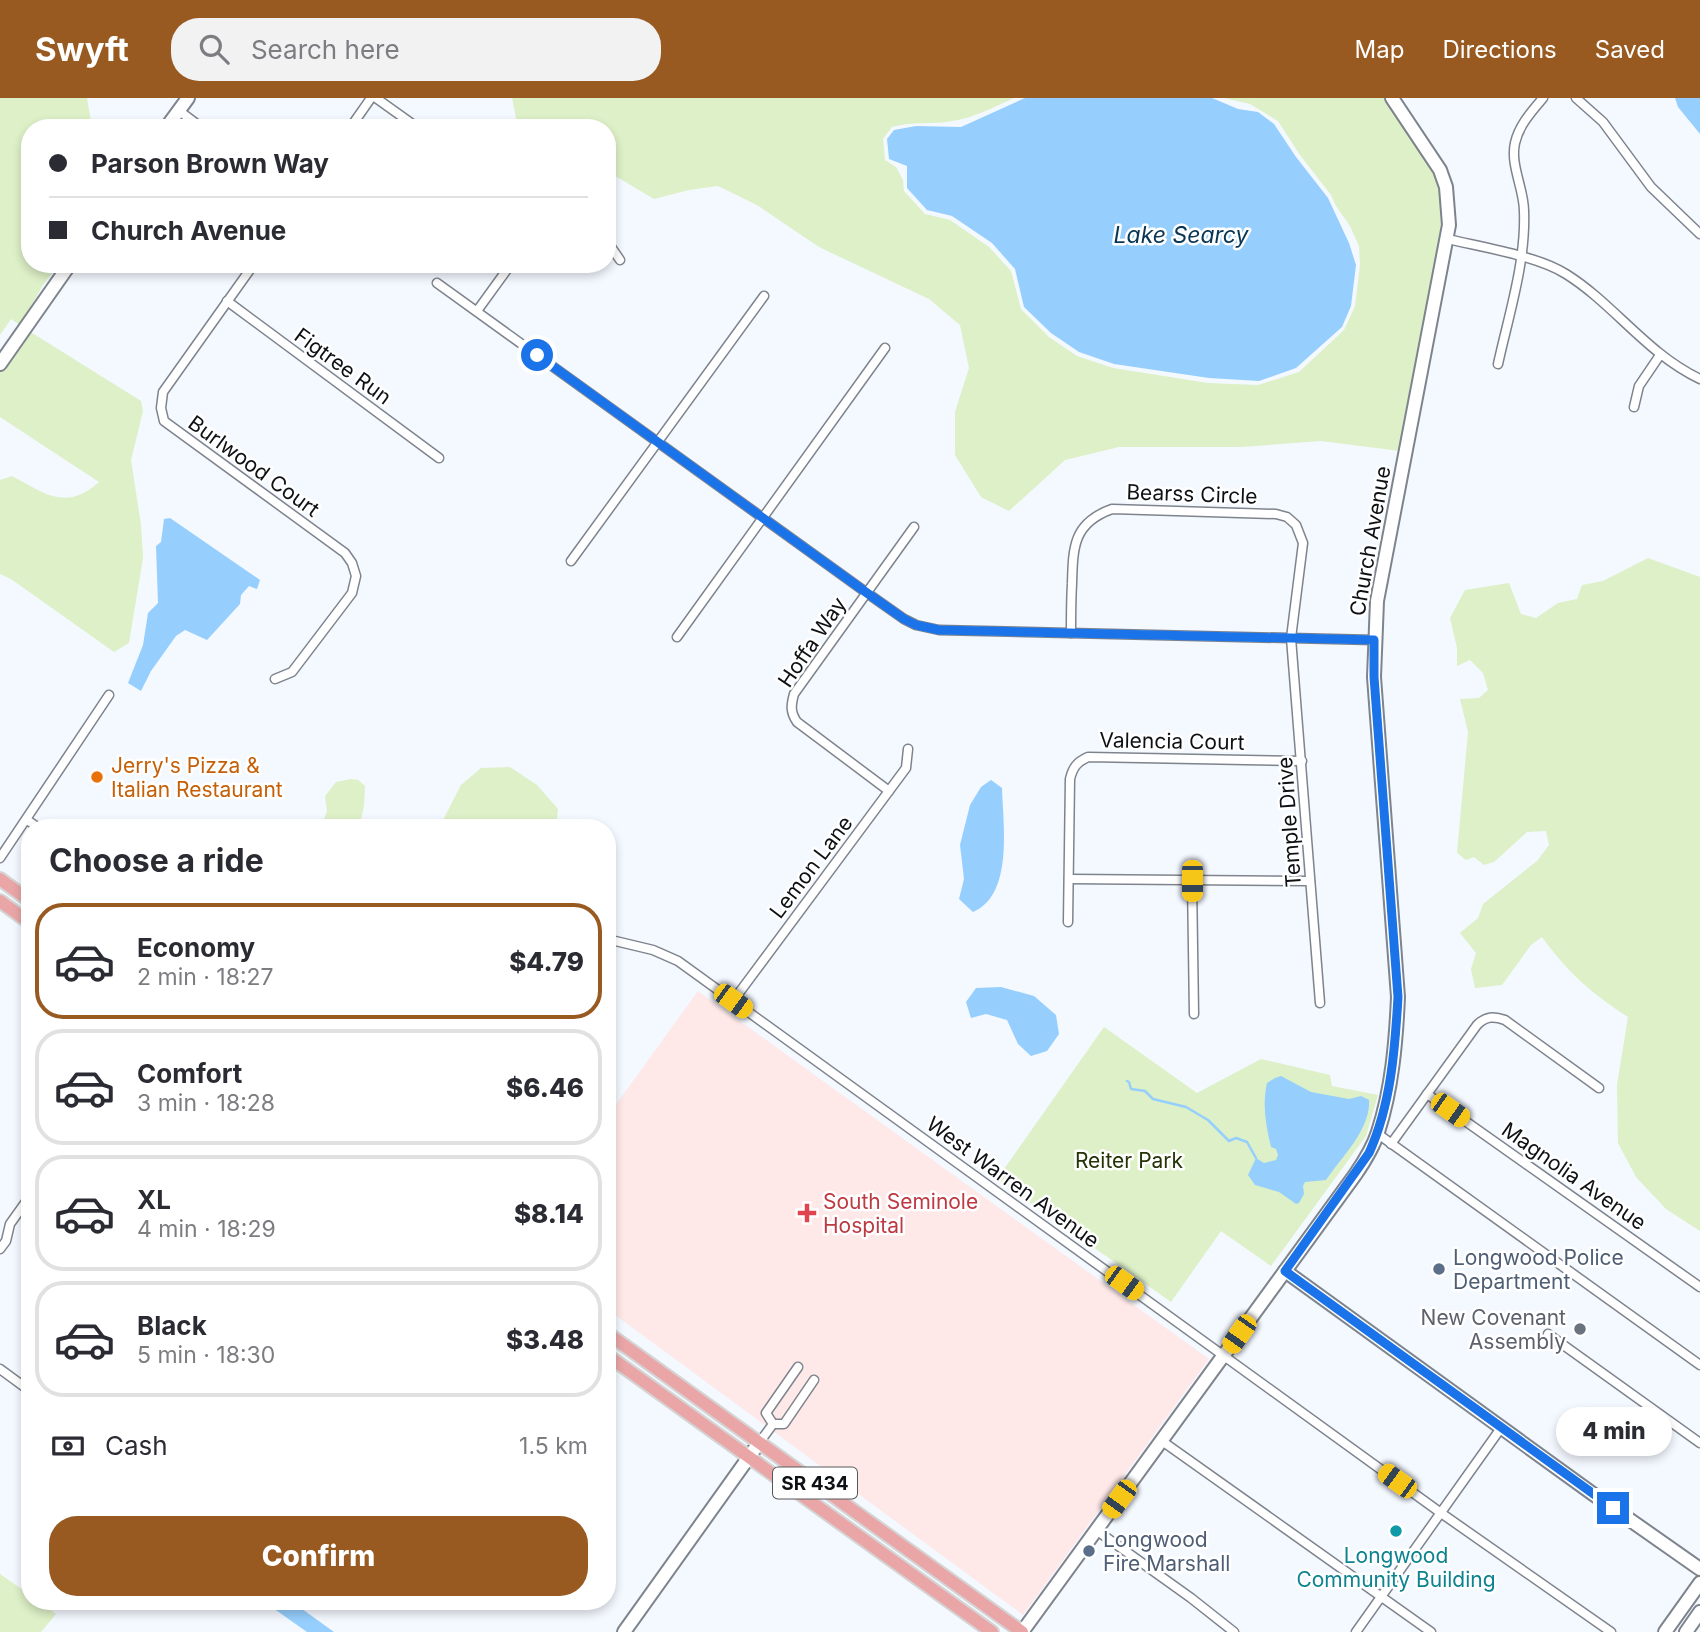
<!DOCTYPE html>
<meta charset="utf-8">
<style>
:root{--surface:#fff;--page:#f2f2f3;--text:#2b2b33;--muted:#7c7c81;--line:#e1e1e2;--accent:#985a20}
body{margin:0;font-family:Inter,sans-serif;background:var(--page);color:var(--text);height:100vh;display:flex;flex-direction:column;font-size:26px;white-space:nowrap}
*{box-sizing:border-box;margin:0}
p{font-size:23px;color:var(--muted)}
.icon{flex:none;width:38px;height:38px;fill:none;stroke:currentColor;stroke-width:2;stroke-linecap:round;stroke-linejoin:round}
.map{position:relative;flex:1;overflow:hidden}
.panel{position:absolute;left:21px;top:721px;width:595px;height:791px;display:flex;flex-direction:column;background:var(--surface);border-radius:28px;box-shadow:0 4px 10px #0003}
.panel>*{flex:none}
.top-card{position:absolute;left:21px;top:21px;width:595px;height:154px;border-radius:28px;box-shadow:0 4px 10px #0003;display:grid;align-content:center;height:154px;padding:0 28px;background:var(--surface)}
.end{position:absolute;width:32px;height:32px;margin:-16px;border:9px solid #1a73e8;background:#fff;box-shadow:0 0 0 4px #fff}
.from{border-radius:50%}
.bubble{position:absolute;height:49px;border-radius:24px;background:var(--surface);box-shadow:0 4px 10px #0003;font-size:23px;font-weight:800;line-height:49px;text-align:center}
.car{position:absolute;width:21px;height:42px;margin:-21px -10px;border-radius:9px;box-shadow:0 0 5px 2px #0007;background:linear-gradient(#f5c518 24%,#345 0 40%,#f5c518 0 76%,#345 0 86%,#f5c518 0)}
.top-card b{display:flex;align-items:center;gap:24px;height:66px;font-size:26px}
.top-card b+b{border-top:2px solid var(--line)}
.top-card i{width:18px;height:18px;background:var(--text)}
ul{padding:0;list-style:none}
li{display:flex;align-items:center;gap:21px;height:116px;margin:0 14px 10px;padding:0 14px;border:4px solid var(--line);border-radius:28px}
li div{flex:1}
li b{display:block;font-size:26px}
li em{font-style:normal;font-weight:800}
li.active{border-color:var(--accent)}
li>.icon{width:63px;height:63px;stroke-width:1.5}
h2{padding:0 28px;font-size:32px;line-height:84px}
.pay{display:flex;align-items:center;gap:18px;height:77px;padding:0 28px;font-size:26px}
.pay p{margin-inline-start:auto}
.button{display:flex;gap:14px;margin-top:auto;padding:14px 28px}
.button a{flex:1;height:80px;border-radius:28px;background:var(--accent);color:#fff;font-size:28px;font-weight:800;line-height:80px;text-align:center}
header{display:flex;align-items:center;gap:42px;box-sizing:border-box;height:98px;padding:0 35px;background:var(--accent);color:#fff}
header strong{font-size:33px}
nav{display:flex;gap:38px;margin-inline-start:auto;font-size:24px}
.search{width:490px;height:63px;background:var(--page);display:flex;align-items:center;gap:18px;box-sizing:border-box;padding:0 24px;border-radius:28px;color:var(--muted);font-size:26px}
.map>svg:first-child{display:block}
</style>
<header>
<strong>Swyft</strong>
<div class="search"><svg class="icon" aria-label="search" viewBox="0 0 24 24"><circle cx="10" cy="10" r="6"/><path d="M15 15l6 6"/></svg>Search here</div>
<nav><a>Map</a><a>Directions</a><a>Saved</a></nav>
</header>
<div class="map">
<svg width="1700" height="1534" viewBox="0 0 1700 1534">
<rect width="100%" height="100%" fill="#f4f8ff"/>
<polygon fill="#fee8e8" points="698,893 1209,1261 1023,1517 607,1211 607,1019"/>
<g fill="#ddf0c7">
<polygon points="0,0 87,0 92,30 30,30 30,166 59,166 43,187 20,227 11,221 0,237"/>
<path d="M512,0H1014C994,9 974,20 952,23C932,27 912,23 892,29L883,41L885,62L896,69L903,82L904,93L925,116L950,122L989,149L1011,173L1021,211L1049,239L1077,258L1113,270L1208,285L1258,287L1299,274L1344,232L1355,208L1360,167L1359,148L1350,128L1336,108L1331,97L1300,57L1278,23L1250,6L1224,0H1386L1436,75L1441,90L1444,128L1400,353L1321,343L1241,349H1119L1065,362L1009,413L981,399L955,357V314L969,270L960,227L929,201L819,149L757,107L718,88L689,92L654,101L607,73V30H518Z"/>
<path d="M29,233L141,303L143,313L131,362L141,427L143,460L129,545L114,554L11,481L0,476V382L12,378C44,395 66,414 99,384L0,319V274Z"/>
<path d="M1648,460L1700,479V1133L1666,1111L1636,1079L1618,1045L1617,987L1628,919C1590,894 1569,876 1542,839L1531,847L1502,887L1475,890L1471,871L1476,855L1460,835L1478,820L1483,806L1537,763L1549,747L1546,733L1527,734L1494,764L1484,767L1474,759L1466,762L1457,755L1468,634L1460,601L1479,600L1488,592L1483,575L1470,562L1457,568V550L1450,520L1465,492L1509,485L1521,516L1536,520L1558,505L1577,501L1582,487L1603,483Z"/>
<polygon points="510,669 537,687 558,711 556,730 446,730 443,722 461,687 481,670"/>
<polygon points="351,681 358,682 365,688 364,708 359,730 321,730 327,713 325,698 336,684"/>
<polygon points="1104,929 1197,995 1261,961 1330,977 1332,988 1378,997 1366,1038 1271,1168 1221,1133 1171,1204 997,1081"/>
<polygon points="0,1476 30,1497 30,1503 38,1503 56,1516 41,1534 0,1534"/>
</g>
<g fill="#96cffd">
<polygon points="1025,0 1212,0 1238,11 1258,14 1274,26 1296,59 1328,100 1349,145 1356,167 1351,208 1342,229 1296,270 1259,283 1209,280 1114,266 1079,254 1051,235 1024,209 1015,171 992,145 952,118 927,112 907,90 907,68 889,61 887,41 894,32 916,28 961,29"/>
<polygon points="1675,0 1700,0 1700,36 1678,9"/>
<polygon points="170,420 260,482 257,491 249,488 241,497 240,506 207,542 185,532 176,538 151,573 141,593 128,585 143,547 148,515 158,505 156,448 161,444 164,421"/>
<path d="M991,682L1002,690C1003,726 1014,797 973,814L959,801L964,781L960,747L970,707L981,689Z"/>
<polygon points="1001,889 1034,898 1056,917 1059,936 1047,953 1031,958 1018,946 1007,922 986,916 971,920 966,904 976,890"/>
<path d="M1281,978L1311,994L1349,1001L1361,998L1369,1002C1371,1031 1341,1060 1326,1082L1305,1084L1303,1088L1304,1096L1299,1105L1296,1106L1279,1094L1255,1087L1248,1077L1256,1060L1264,1065L1276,1062L1278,1057L1276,1051L1271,1049C1266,1028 1262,1007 1267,985L1275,980Z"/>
<polygon points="263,1503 291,1503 334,1534 307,1534"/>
</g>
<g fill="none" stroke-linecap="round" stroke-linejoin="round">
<polyline stroke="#96cffd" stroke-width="2.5" points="1127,983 1129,984 1131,991 1145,993 1153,1001 1186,1009 1208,1022 1229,1043 1236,1040 1247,1044 1256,1060"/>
<g stroke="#7e848d" stroke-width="11">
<g id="street">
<polyline points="376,0 418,30"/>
<polyline points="1576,0 1603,24 1651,89 1700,136"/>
<polyline points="178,12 202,30"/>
<polyline points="350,30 371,0"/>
<path d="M1448,141C1481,149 1538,158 1566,176C1614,206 1647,256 1700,281"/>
<polyline points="607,143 620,162"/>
<polyline points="254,166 163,294 161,310 164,323 345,455 352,465 356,478 352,495 292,574 275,581"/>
<polyline points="437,185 867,495 904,521 916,527 939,532 1374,542"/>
<polyline points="227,203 439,360"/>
<polyline points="477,213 511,166"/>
<path d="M1498,266C1509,216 1526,164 1524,113C1524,91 1510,67 1515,45C1519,27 1532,13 1543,0"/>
<polyline points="1634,309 1639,288 1660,257"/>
<polyline points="571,463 764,198"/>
<path d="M1071,535C1071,519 1071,502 1072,486C1073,449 1073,425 1112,411L1276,416L1287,419L1296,427L1303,445L1291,540L1320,905"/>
<polyline points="677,539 885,250"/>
<path d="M889,693L797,624C790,614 791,607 794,596L914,429"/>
<polyline points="27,722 39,730"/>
<polyline points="0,760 109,597"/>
<polyline points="1069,781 1310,783"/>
<polyline points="1192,783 1194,916"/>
<path d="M1068,824L1070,681C1073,669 1077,664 1088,659L1302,663"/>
<polyline points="607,841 653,852 678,863 1441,1415 1611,1534"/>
<polyline points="733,903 906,670 908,651"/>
<polyline points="1427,996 1700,1189"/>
<polyline points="1378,1036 1700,1267"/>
<path d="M1391,1046L1477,927C1486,918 1494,918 1505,922L1599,990"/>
<polyline points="0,1151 6,1143 10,1126 30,1098"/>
<polyline points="1548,1236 1700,1345"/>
<polyline points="0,1271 30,1293"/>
<polyline points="773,1326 766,1315 798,1269"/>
<polyline points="773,1326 784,1326 814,1282"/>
<polyline points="1162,1343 1431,1534"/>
<polyline points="759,1345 773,1326"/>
<polyline points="1096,1432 1191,1500 1234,1534"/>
<polyline points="1356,1534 1501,1330"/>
</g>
</g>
<g stroke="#7e848d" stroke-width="16">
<g id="secondary">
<polyline points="166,30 188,0"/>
<polyline points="0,266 70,166"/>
<polyline points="1285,1173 1593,1396 1700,1471"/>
<polyline points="624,1534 759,1345"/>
<path d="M1022,1534L1355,1077C1364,1064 1373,1050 1378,1034C1392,991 1396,944 1398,899L1374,579L1377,503L1449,127L1446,89L1440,72L1392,0"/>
<polyline points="1665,1534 1700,1485"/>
<polyline points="1686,1534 1700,1514"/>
</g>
</g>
<g stroke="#d4d4d5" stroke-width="16">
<g id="primary">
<polyline points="0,781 30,803"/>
<polyline points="0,803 30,825"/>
<polyline points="607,1235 1022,1534"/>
<polyline points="607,1257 992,1534"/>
</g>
</g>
<use href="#street" stroke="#fff" stroke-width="8"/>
<use href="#secondary" stroke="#fff" stroke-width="12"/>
<use href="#primary" stroke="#eaa6a7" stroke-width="12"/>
</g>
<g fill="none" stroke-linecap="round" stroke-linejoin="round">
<path stroke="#1a73e8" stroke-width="9" d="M537,257L867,495L904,521L916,527L939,532L1374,542V579L1398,899C1395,951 1391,1007 1369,1055L1285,1173L1613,1410"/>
</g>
<circle fill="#e8710a" stroke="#fff" stroke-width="2.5" cx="97" cy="679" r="7"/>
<path fill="#e0444e" stroke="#fff" stroke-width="2.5" d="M803.5 1104.5h7v7h7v7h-7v7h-7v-7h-7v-7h7z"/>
<g fill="#5c6f8a" stroke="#fff" stroke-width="2.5">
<circle cx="1439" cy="1171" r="7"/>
<circle cx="1089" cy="1453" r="7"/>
</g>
<circle fill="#6b7280" stroke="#fff" stroke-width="2.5" cx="1580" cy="1231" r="7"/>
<circle fill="#0f9aa8" stroke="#fff" stroke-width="2.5" cx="1396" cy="1433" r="7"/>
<g text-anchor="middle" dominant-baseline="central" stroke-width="5" stroke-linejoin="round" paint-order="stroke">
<rect fill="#fff" stroke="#56585a" stroke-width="2" x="773" y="1369.5" width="84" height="31" rx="5"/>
<g font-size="19" font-weight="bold" fill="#0e1114">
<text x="815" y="1385">SR 434</text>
</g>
<g font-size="21" fill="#0e1114" stroke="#fff">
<text transform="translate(343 268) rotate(36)">Figtree Run</text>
<text transform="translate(254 368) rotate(36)">Burlwood Court</text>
<text transform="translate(1192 396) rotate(2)">Bearss Circle</text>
<text transform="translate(1370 443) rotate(-80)">Church Avenue</text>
<text transform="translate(812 544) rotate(-56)">Hoffa Way</text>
<text transform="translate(1172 643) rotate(1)">Valencia Court</text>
<text transform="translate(1289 724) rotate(-94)">Temple Drive</text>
<text transform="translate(811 769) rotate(-53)">Lemon Lane</text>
<text transform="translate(1574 1078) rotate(35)">Magnolia Avenue</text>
<text transform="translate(1013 1084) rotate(36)">West Warren Avenue</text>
</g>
<g font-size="21" fill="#c56008" stroke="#fff" text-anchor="start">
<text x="111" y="667">Jerry's Pizza &amp;<tspan x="111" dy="24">Italian Restaurant</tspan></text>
</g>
<g font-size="21" fill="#243406" stroke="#fff">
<text x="1129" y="1062">Reiter Park</text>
</g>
<g font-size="21" fill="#be3a42" stroke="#fff" text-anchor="start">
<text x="823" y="1103">South Seminole<tspan x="823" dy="24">Hospital</tspan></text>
</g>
<g font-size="21" fill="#4e5e75" stroke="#fff" text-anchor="start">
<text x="1453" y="1159">Longwood Police<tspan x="1453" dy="24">Department</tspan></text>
<text x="1103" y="1441">Longwood<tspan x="1103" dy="24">Fire Marshall</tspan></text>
</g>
<g font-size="21" fill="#5b616d" stroke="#fff" text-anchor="end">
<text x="1566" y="1219">New Covenant<tspan x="1566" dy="24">Assembly</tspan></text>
</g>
<g font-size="21" fill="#0d838f" stroke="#fff">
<text x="1396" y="1457">Longwood<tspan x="1396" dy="24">Community Building</tspan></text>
</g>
<g font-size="23" font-style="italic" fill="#083654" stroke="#fff">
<text x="1181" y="137">Lake Searcy</text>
</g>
</g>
</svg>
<i class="end from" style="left:537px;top:257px"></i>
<i class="end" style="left:1613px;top:1410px"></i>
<div class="bubble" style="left:1556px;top:1309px;width:116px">4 min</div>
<i class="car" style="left:1192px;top:783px;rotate:180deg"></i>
<i class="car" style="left:733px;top:903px;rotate:126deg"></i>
<i class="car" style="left:1450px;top:1012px;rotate:125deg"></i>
<i class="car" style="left:1124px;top:1185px;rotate:126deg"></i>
<i class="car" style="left:1239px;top:1236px;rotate:215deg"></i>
<i class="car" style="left:1397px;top:1383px;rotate:306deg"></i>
<i class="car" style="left:1119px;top:1401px;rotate:216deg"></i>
<div class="top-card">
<b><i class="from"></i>Parson Brown Way</b>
<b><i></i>Church Avenue</b>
</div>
<section class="panel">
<h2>Choose a ride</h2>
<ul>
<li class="active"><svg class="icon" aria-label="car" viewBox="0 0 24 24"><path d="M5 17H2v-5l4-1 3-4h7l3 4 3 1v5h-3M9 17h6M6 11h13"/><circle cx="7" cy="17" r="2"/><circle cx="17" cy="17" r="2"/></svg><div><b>Economy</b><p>2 min · 18:27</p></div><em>$4.79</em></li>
<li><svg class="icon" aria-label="car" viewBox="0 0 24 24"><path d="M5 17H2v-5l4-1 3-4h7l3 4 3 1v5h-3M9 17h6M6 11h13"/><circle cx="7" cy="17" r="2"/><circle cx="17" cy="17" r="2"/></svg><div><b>Comfort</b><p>3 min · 18:28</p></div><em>$6.46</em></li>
<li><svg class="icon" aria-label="car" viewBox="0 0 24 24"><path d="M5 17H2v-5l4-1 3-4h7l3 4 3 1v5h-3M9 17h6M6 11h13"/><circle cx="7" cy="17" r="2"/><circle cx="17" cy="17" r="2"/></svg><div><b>XL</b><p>4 min · 18:29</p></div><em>$8.14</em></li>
<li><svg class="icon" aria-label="car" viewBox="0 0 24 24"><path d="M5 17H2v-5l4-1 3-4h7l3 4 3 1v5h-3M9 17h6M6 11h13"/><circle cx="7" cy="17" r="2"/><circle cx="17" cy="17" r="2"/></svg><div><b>Black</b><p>5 min · 18:30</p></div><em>$3.48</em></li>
</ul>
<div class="pay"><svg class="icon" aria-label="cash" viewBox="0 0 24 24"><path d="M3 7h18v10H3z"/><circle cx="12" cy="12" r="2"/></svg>Cash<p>1.5 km</p></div>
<div class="button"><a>Confirm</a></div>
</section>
</div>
